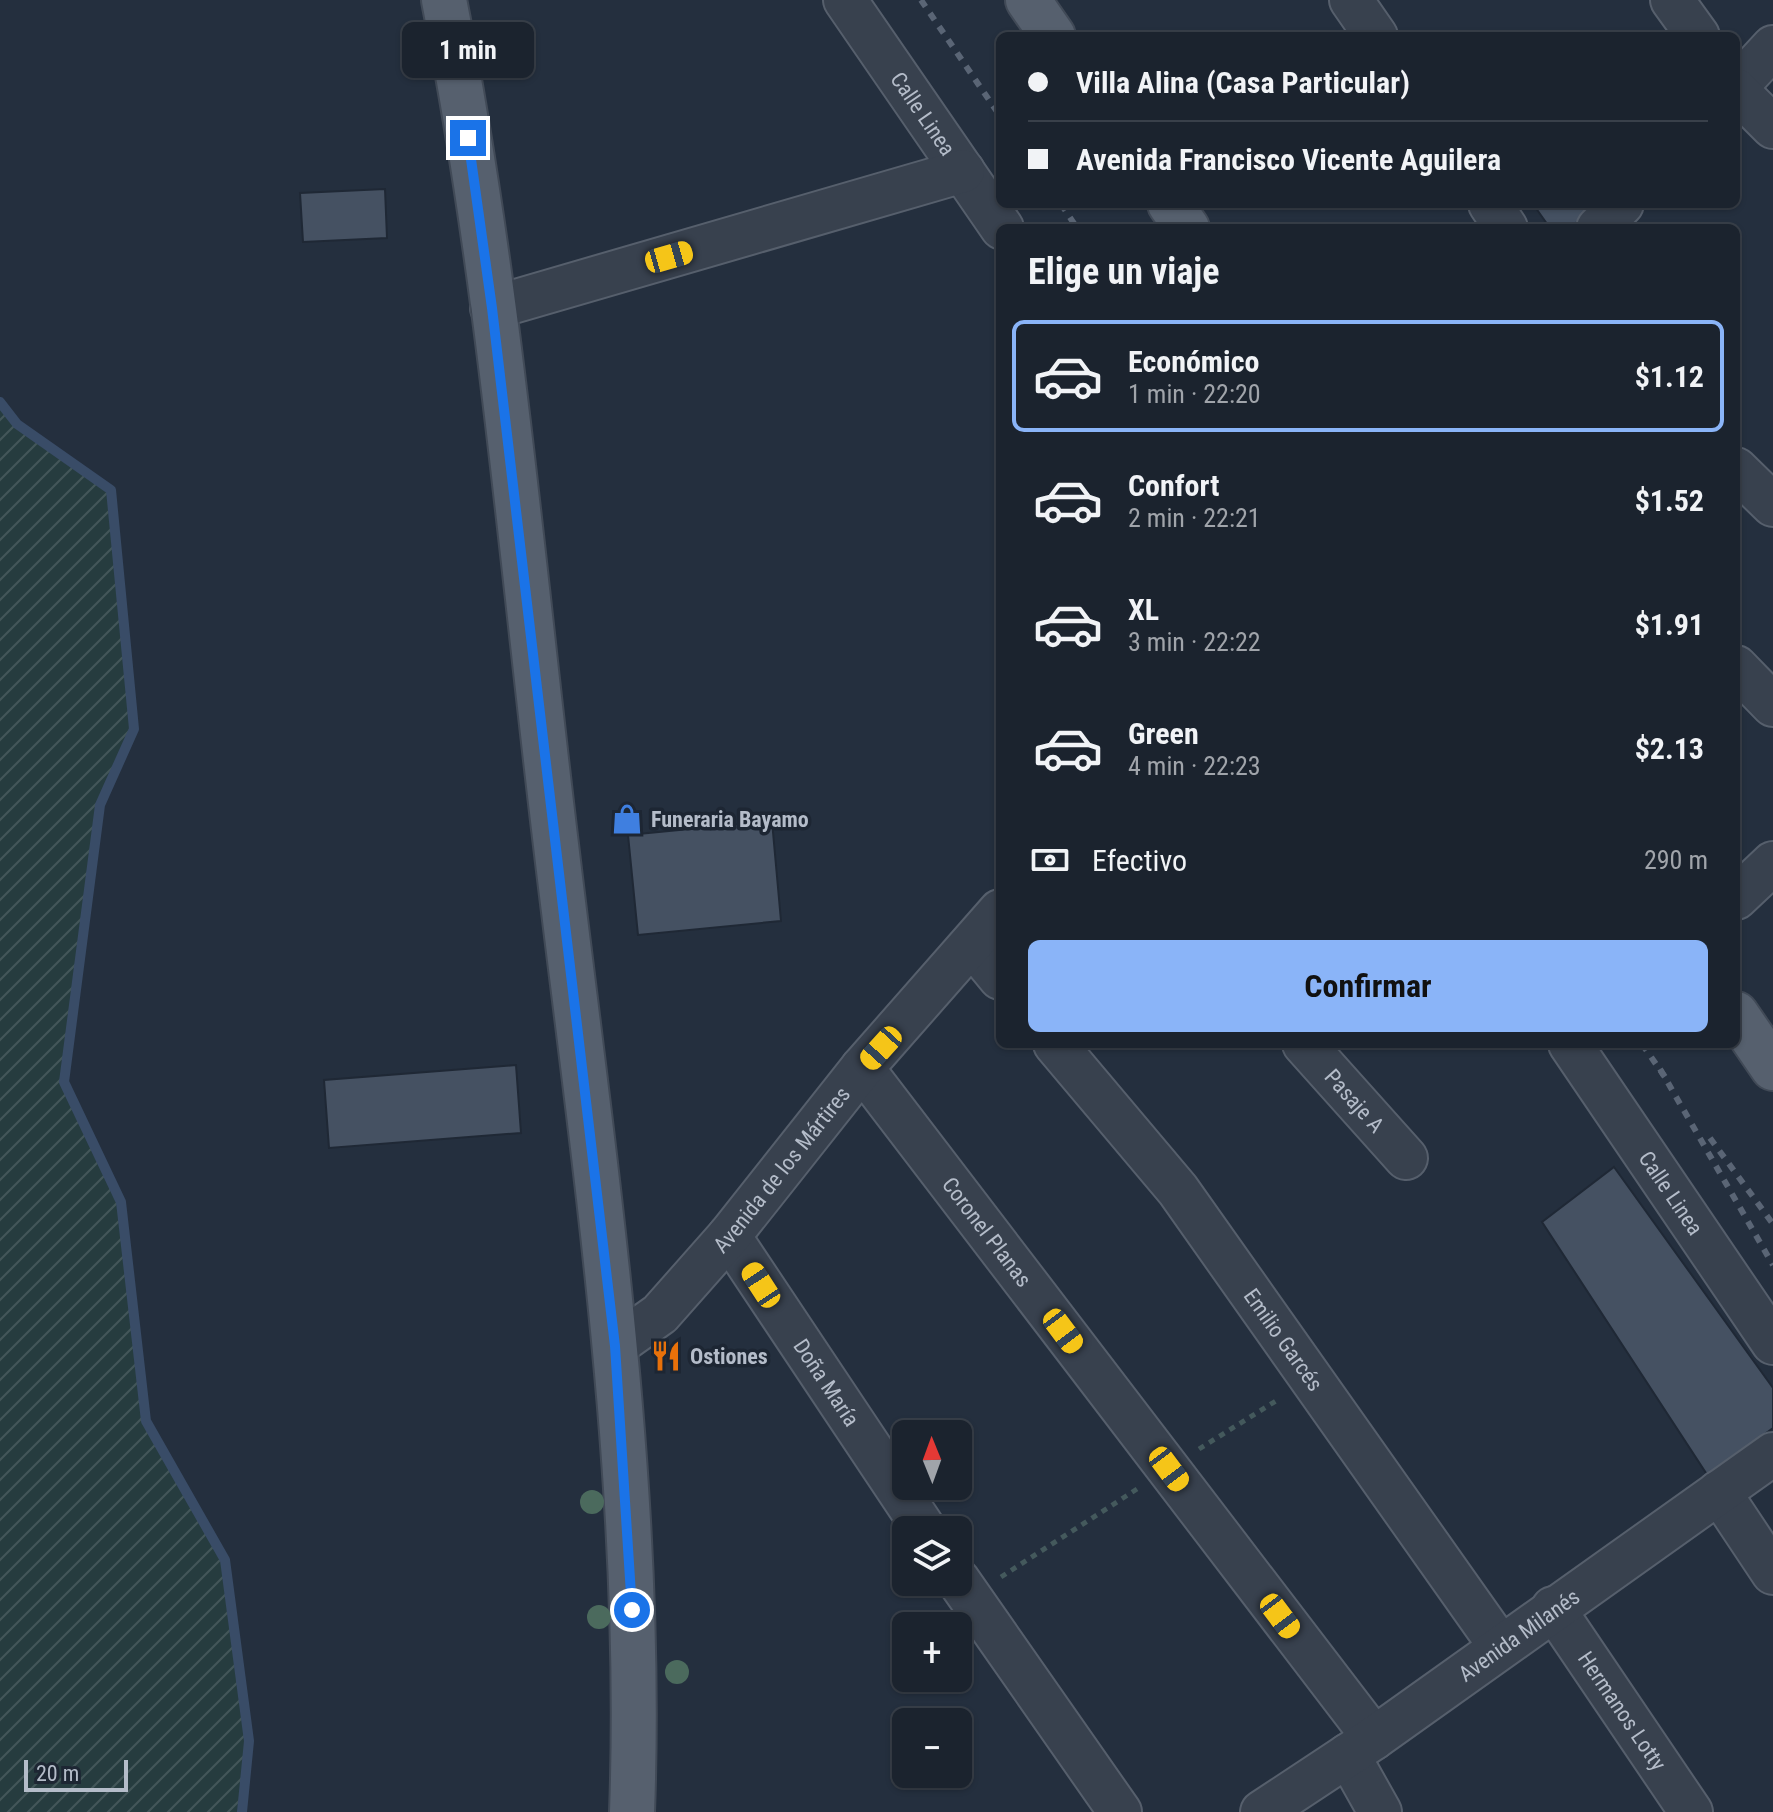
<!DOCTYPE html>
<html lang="es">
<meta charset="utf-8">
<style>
:root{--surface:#1b232e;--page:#242b36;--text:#f1f3f6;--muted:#a0a4aa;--line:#39404a;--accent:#8ab4f8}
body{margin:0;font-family:"Roboto Condensed",sans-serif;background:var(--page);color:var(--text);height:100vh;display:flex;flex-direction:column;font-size:30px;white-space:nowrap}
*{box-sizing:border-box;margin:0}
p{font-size:26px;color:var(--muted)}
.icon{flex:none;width:44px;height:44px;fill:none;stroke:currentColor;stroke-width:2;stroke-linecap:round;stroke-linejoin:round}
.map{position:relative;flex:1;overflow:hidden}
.side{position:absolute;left:996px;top:224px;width:744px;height:824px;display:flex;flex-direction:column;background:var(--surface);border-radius:12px;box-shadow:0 2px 6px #0004,0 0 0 2px var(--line)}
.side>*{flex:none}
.guide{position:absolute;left:996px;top:32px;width:744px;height:176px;border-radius:12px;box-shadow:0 2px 6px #0004,0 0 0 2px var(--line);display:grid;align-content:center;height:176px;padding:0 32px;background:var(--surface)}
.needle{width:52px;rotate:359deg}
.tools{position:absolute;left:892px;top:1420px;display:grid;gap:16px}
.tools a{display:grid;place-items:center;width:80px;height:80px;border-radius:12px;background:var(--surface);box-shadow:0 2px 6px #0004,0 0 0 2px var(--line);font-size:40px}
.scale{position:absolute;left:24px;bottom:20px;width:104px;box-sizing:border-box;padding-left:8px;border:4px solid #b4bcc9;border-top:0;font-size:22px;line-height:28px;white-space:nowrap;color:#b4bcc9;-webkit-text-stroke:6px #1d2633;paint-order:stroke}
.end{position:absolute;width:36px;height:36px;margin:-18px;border:10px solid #1a73e8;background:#fff;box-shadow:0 0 0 4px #fff}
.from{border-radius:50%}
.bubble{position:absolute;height:56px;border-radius:12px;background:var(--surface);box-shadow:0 2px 6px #0004,0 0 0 2px var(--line);font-size:26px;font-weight:700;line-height:56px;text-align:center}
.car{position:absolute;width:24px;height:48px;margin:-24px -12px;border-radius:10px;box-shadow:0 0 6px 2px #0007;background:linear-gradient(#f5c518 24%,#345 0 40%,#f5c518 0 76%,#345 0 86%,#f5c518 0)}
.guide b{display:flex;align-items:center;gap:28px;height:76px;font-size:30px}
.guide b+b{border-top:2px solid var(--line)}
.guide i{width:20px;height:20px;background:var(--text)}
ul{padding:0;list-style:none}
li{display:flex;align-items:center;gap:24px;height:112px;margin:0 16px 12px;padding:0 16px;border:4px solid transparent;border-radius:12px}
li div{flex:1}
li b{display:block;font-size:30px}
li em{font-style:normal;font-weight:700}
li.active{border-color:var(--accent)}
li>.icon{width:72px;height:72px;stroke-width:1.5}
h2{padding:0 32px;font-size:36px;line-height:96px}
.pay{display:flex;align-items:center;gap:20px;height:88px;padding:0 32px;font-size:30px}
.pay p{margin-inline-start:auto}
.primary-button{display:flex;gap:16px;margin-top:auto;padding:16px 32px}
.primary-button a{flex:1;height:92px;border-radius:12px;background:var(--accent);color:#111;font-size:32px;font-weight:700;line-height:92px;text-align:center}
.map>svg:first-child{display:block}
</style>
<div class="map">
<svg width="1773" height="1812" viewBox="0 0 1773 1812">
<defs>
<pattern id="garden-furrows" width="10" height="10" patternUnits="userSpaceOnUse" patternTransform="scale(2)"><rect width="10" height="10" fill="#263c3f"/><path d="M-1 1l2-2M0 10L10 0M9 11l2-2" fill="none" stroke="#435659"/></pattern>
</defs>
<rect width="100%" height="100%" fill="#242f3e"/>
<polygon fill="url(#garden-furrows)" points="0,402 17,424 111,490 134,729 100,805 64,1082 121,1202 146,1421 225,1560 249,1741 242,1812 0,1812"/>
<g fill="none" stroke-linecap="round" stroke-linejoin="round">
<polyline stroke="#394c67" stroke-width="10" points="0,402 17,424 111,490 134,729 100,805 64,1082 121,1202 146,1421 225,1560 249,1741 242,1812"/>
</g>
<g fill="#455162" stroke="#1f2835" stroke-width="2">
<polygon points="385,189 387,238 303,242 300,193"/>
<polygon points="1533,204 1598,204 1570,228 1550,228"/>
<polygon points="772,821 781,921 638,935 628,835"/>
<polygon points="516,1065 521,1133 329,1148 324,1080"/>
<polygon points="1614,1167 1773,1388 1773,1428 1708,1476 1542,1222"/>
</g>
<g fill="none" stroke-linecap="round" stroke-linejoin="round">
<g stroke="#565f6c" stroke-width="46">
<g id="minor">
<path id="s1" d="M845,0L1002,228"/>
<polyline points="1351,0 1376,36"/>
<polyline points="1672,0 1698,36"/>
<polyline points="1736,87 1773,47"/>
<polyline points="1736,90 1773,127"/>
<polyline points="1490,204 1506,228"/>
<polyline points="1598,228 1622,204"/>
<polyline points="492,308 963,171"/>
<polyline points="1736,469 1773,505"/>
<polyline points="1736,667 1773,705"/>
<polyline points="1736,898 1773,863"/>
<polyline points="972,944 1000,978"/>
<path id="s2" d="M1055,1044L1178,1190L1500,1646"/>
<path id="s3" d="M1304,1044L1406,1158"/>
<path id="s4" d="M1570,1044L1773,1343"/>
<path id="s5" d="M862,1068L1374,1738"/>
<path id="s6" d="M729,1236L925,1530"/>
<path id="s7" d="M615,1346L660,1314L729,1236L862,1068L1000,911"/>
<polyline points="1719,1492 1773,1573"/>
<polyline points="958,1580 1120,1812"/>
<path id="s8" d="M1553,1608L1691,1812"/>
<polyline points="1348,1755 1380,1812"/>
<path id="s9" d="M1262,1812L1374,1738L1773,1454"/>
</g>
</g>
<g stroke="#414a57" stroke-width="48">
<g id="major">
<path d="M444,0C499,278 522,564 556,845C594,1165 644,1488 632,1812"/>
<polyline points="1028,0 1053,36"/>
<polyline points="1170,204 1187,228"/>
<polyline points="1736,1014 1773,1068"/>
</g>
</g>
<g stroke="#44595c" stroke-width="5" stroke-dasharray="6 6" stroke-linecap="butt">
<polyline points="1199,1449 1279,1399"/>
<polyline points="1001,1577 1137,1489"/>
</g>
<use href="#minor" stroke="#38414e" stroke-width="42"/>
<use href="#major" stroke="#56606e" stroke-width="44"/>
<g stroke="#5a6575" stroke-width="6" stroke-dasharray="8 8" stroke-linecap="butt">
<polyline points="921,0 1000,116"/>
<polyline points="1061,204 1077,228"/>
<polyline points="1642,1044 1665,1077"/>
<polyline points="1660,1069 1773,1265"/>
<polyline points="1710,1138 1773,1224"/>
</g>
</g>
<g fill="#4b6a5d">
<circle cx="592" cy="1502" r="12"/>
<circle cx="599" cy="1617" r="12"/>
<circle cx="677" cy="1672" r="12"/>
</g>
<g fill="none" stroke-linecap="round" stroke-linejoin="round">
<polyline stroke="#1a73e8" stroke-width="10" points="468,138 492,308 615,1346 632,1610"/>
</g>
<defs>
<g id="shop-bare" transform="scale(2.4)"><path d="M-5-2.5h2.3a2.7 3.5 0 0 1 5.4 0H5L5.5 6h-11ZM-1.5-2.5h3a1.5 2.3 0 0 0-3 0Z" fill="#3f7fe0" stroke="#1d2633" stroke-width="2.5" paint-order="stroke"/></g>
<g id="restaurant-bare" transform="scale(2.4)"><path d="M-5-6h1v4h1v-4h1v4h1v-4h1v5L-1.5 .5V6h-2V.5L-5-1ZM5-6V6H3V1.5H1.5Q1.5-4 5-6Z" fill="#e8710a" stroke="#1d2633" stroke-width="2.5" paint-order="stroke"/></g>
</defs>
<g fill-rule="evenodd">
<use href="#shop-bare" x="627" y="819"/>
<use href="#restaurant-bare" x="666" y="1356"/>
</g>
<g text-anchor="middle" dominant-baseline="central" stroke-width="7" stroke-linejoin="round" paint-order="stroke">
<g font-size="22" fill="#b4bcc9" stroke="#1d2633">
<text stroke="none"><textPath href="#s1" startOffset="138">Calle Linea</textPath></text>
<text stroke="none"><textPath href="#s3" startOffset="76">Pasaje A</textPath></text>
<text stroke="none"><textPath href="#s7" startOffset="244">Avenida de los Mártires</textPath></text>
<text stroke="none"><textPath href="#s4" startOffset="180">Calle Linea</textPath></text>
<text stroke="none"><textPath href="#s5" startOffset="206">Coronel Planas</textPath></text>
<text stroke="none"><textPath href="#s2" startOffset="374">Emilio Garcés</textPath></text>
<text stroke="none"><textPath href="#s6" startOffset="176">Doña María</textPath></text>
<text stroke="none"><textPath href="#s9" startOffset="312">Avenida Milanés</textPath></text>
<text stroke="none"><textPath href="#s8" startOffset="124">Hermanos Lotty</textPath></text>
</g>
<g font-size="22" font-weight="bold" fill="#b4bcc9" stroke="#1d2633" text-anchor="start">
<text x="651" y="819">Funeraria Bayamo</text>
<text x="690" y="1356">Ostiones</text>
</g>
</g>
</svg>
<div class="tools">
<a><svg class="needle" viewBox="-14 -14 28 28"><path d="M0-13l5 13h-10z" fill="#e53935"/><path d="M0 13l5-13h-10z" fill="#a0a4aa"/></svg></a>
<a><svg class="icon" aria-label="layers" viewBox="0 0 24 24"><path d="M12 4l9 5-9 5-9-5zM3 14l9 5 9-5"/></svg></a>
<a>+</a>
<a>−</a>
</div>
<div class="scale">20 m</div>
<i class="end from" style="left:632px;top:1610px"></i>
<i class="end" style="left:468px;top:138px"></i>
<div class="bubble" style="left:402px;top:22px;width:132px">1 min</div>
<i class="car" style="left:669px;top:257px;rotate:74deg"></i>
<i class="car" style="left:881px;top:1048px;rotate:222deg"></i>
<i class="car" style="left:761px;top:1285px;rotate:327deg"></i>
<i class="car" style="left:1063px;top:1331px;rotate:143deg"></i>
<i class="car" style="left:1169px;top:1469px;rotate:143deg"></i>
<i class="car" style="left:1280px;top:1616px;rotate:143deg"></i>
<div class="guide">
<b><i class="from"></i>Villa Alina (Casa Particular)</b>
<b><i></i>Avenida Francisco Vicente Aguilera</b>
</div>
<section class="side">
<h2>Elige un viaje</h2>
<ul>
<li class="active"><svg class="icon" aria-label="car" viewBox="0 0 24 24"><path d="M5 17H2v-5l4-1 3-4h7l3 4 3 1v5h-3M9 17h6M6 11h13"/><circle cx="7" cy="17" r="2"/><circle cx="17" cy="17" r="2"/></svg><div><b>Económico</b><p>1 min · 22:20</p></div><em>$1.12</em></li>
<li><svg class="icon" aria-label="car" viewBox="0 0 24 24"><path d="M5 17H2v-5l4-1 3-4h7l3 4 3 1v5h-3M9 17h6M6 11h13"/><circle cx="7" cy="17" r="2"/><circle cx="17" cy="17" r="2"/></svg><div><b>Confort</b><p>2 min · 22:21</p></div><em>$1.52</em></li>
<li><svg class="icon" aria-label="car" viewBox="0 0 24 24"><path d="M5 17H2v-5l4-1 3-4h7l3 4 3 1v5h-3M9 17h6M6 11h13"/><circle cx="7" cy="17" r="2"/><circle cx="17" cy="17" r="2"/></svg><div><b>XL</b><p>3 min · 22:22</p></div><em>$1.91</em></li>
<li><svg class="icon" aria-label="car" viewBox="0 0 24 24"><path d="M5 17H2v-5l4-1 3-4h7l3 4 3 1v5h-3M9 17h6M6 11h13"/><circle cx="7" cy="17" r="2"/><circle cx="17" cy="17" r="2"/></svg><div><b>Green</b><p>4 min · 22:23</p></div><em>$2.13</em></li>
</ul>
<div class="pay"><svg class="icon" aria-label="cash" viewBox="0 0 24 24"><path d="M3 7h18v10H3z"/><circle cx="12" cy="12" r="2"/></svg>Efectivo<p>290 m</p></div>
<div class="primary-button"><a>Confirmar</a></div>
</section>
</div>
